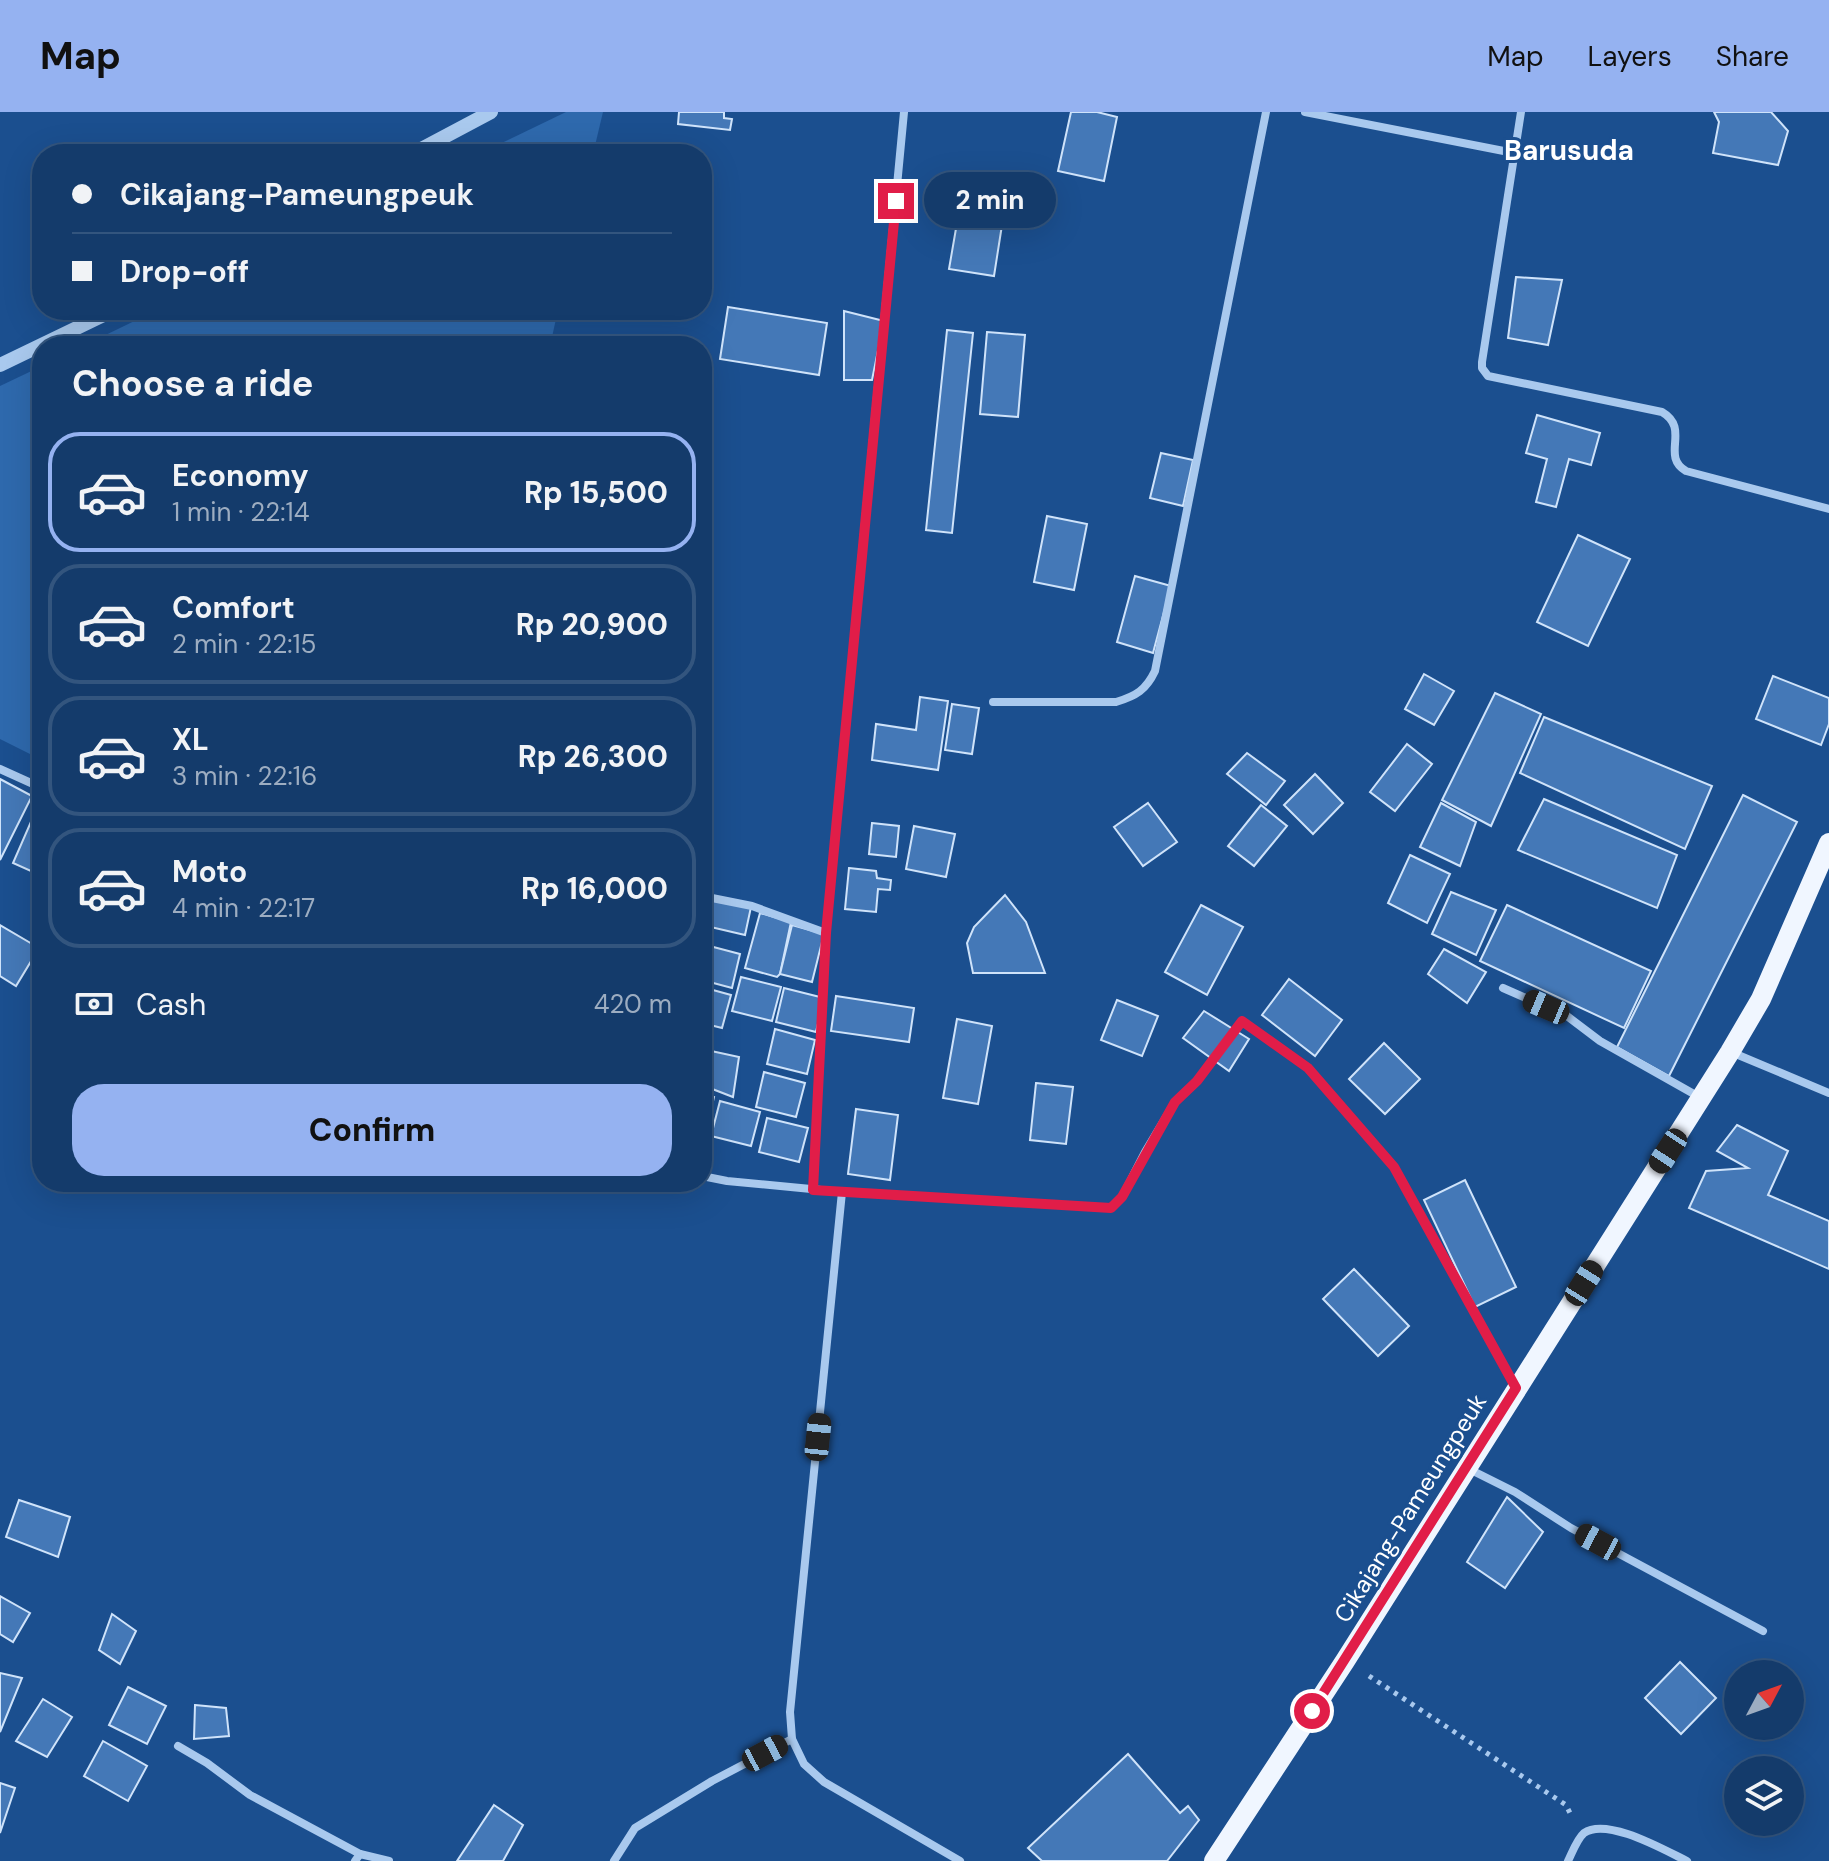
<!DOCTYPE html>
<meta charset="utf-8">
<style>
:root{--surface:#143b6b;--page:#1d4271;--text:#f1f3f6;--muted:#9dadc1;--line:#33557e;--accent:#95b2f1}
body{margin:0;font-family:"DM Sans",sans-serif;background:var(--page);color:var(--text);height:100vh;display:flex;flex-direction:column;font-size:30px;white-space:nowrap}
*{box-sizing:border-box;margin:0}
p{font-size:26px;color:var(--muted)}
.icon{flex:none;width:44px;height:44px;fill:none;stroke:currentColor;stroke-width:2;stroke-linecap:round;stroke-linejoin:round}
.map{position:relative;flex:1;overflow:hidden}
.sheet{position:absolute;left:32px;top:224px;width:680px;height:856px;display:flex;flex-direction:column;background:var(--surface);border-radius:32px;box-shadow:0 8px 32px #0002,0 0 0 2px var(--line)}
.sheet>*{flex:none}
.hud{position:absolute;left:32px;top:32px;width:680px;height:176px;border-radius:32px;box-shadow:0 8px 32px #0002,0 0 0 2px var(--line);display:grid;align-content:center;height:176px;padding:0 40px;background:var(--surface)}
.needle{width:52px;rotate:49deg}
.tools{position:absolute;left:1724px;top:1548px;display:grid;gap:16px}
.tools a{display:grid;place-items:center;width:80px;height:80px;border-radius:50%;background:var(--surface);box-shadow:0 8px 32px #0002,0 0 0 2px var(--line);font-size:40px}
.end{position:absolute;width:36px;height:36px;margin:-18px;border:10px solid #e11d48;background:#fff;box-shadow:0 0 0 4px #fff}
.from{border-radius:50%}
.bubble{position:absolute;height:56px;border-radius:28px;background:var(--surface);box-shadow:0 8px 32px #0002,0 0 0 2px var(--line);font-size:26px;font-weight:800;line-height:56px;text-align:center}
.car{position:absolute;width:24px;height:48px;margin:-24px -12px;border-radius:10px;box-shadow:0 0 6px 2px #0007;background:linear-gradient(#222 24%,#8ab4d8 0 40%,#222 0 76%,#8ab4d8 0 86%,#222 0)}
.hud b{display:flex;align-items:center;gap:28px;height:76px;font-size:30px}
.hud b+b{border-top:2px solid var(--line)}
.hud i{width:20px;height:20px;background:var(--text)}
ul{padding:0;list-style:none}
li{display:flex;align-items:center;gap:24px;height:120px;margin:0 16px 12px;padding:0 24px;border:4px solid var(--line);border-radius:32px}
li div{flex:1}
li b{display:block;font-size:30px}
li em{font-style:normal;font-weight:800}
li.current{border-color:var(--accent)}
li>.icon{width:72px;height:72px;stroke-width:1.5}
h2{padding:0 40px;font-size:36px;line-height:96px}
.pay{display:flex;align-items:center;gap:20px;height:88px;padding:0 40px;font-size:30px}
.pay p{margin-inline-start:auto}
.cta{display:flex;gap:16px;margin-top:auto;padding:16px 40px}
.cta a{flex:1;height:92px;border-radius:32px;background:var(--accent);color:#111;font-size:32px;font-weight:800;line-height:92px;text-align:center}
header{display:flex;align-items:center;gap:48px;box-sizing:border-box;height:112px;padding:0 40px;background:var(--accent);color:#111}
header strong{font-size:38px}
nav{display:flex;gap:44px;margin-inline-start:auto;font-size:28px}
.map>svg:first-child{display:block}
</style>
<header>
<strong>Map</strong>
<nav><a>Map</a><a>Layers</a><a>Share</a></nav>
</header>
<div class="map">
<svg width="1829" height="1749" viewBox="0 0 1829 1749">
<rect width="100%" height="100%" fill="#1b4f8f"/>
<g fill="#2e69ad">
<polygon points="566,0 603,0 593,42 479,42"/>
<polygon points="157,198 558,198 550,234 83,234"/>
<polygon points="42,254 42,648 0,627 0,274"/>
</g>
<g fill="#4478b7" stroke="#cfe3fa" stroke-width="2">
<polygon points="679,0 724,0 724,6 732,7 730,18 678,12"/>
<polygon points="1071,0 1097,0 1117,5 1104,69 1058,59"/>
<polygon points="1714,0 1771,0 1788,19 1778,53 1713,41 1719,10"/>
<polygon points="958,105 1002,113 994,164 949,157"/>
<polygon points="1516,165 1562,168 1548,233 1508,226"/>
<polygon points="728,195 827,211 819,263 720,247"/>
<polygon points="844,199 884,209 872,268 844,268"/>
<polygon points="947,218 973,221 952,421 926,418"/>
<polygon points="987,220 1025,223 1018,305 980,302"/>
<polygon points="1537,303 1600,321 1591,353 1569,347 1556,395 1536,390 1547,347 1526,341"/>
<polygon points="1161,341 1193,348 1183,394 1150,386"/>
<polygon points="1047,404 1087,412 1074,478 1034,470"/>
<polygon points="1578,423 1630,447 1588,534 1537,510"/>
<polygon points="1135,464 1171,474 1153,541 1117,530"/>
<polygon points="1424,562 1454,579 1434,613 1405,597"/>
<polygon points="1773,564 1829,586 1829,612 1821,633 1756,607"/>
<polygon points="1495,581 1541,602 1491,714 1442,688"/>
<polygon points="920,585 948,589 938,658 872,648 876,612 916,618"/>
<polygon points="952,592 979,596 972,642 945,638"/>
<polygon points="1544,605 1712,674 1685,737 1520,661"/>
<polygon points="1407,632 1432,652 1395,699 1370,680"/>
<polygon points="1247,641 1285,669 1266,693 1227,662"/>
<polygon points="1315,662 1343,691 1313,722 1284,693"/>
<polygon points="0,667 32,684 0,748"/>
<polygon points="1743,683 1797,710 1669,964 1617,935"/>
<polygon points="1544,687 1677,743 1657,796 1518,738"/>
<polygon points="40,689 42,690 42,764 13,751"/>
<polygon points="1148,691 1177,730 1143,754 1114,715"/>
<polygon points="1441,691 1476,710 1460,754 1420,735"/>
<polygon points="1261,693 1287,714 1254,754 1228,734"/>
<polygon points="872,711 899,714 896,745 869,742"/>
<polygon points="914,714 955,722 946,765 906,757"/>
<polygon points="1410,743 1450,762 1427,811 1388,791"/>
<polygon points="849,756 876,759 877,766 891,768 890,778 878,777 876,800 845,797"/>
<polygon points="1451,780 1496,798 1476,843 1432,822"/>
<polygon points="1005,783 1026,810 1045,861 973,861 967,831 974,815"/>
<polygon points="705,785 751,795 745,823 702,813"/>
<polygon points="1201,793 1243,815 1207,883 1165,860"/>
<polygon points="1507,793 1651,859 1624,916 1480,849"/>
<polygon points="760,801 791,810 780,862 777,865 745,856"/>
<polygon points="0,813 39,836 16,874 0,864"/>
<polygon points="792,813 824,822 812,870 780,862"/>
<polygon points="702,832 740,842 732,876 702,868"/>
<polygon points="1444,837 1486,860 1467,891 1428,862"/>
<polygon points="741,865 781,875 772,909 732,899"/>
<polygon points="1289,867 1342,908 1315,944 1262,903"/>
<polygon points="702,875 731,883 722,916 702,911"/>
<polygon points="784,876 824,886 816,920 776,910"/>
<polygon points="836,884 914,896 909,930 831,919"/>
<polygon points="1117,888 1158,904 1142,944 1101,928"/>
<polygon points="1204,899 1249,927 1229,959 1183,926"/>
<polygon points="957,907 992,914 978,992 943,986"/>
<polygon points="775,917 815,928 807,962 767,952"/>
<polygon points="1384,931 1420,967 1385,1002 1349,967"/>
<polygon points="702,937 739,945 733,985 702,973"/>
<polygon points="764,960 805,971 796,1005 756,995"/>
<polygon points="1036,971 1073,975 1066,1032 1030,1028"/>
<polygon points="702,982 714,985 706,1019 702,1018"/>
<polygon points="720,989 760,1000 751,1034 711,1024"/>
<polygon points="856,997 898,1003 890,1068 848,1062"/>
<polygon points="767,1006 808,1016 799,1050 759,1040"/>
<polygon points="1737,1013 1788,1039 1768,1083 1829,1109 1829,1157 1689,1096 1706,1059 1748,1056 1717,1039"/>
<polygon points="1465,1068 1516,1175 1475,1195 1424,1088"/>
<polygon points="1354,1157 1409,1214 1378,1244 1323,1187"/>
<polygon points="1507,1385 1543,1420 1505,1476 1467,1450"/>
<polygon points="19,1388 70,1405 58,1445 6,1425"/>
<polygon points="0,1484 30,1501 13,1530 0,1522"/>
<polygon points="112,1502 136,1519 120,1552 99,1538"/>
<polygon points="1680,1550 1716,1586 1681,1622 1645,1586"/>
<polygon points="0,1561 22,1566 0,1620"/>
<polygon points="128,1575 166,1594 147,1632 109,1613"/>
<polygon points="43,1587 72,1605 47,1645 16,1629"/>
<polygon points="195,1593 226,1596 229,1624 194,1627"/>
<polygon points="103,1629 147,1654 128,1689 84,1664"/>
<polygon points="1128,1642 1180,1701 1188,1694 1199,1708 1167,1749 1042,1749 1028,1736"/>
<polygon points="0,1671 15,1676 0,1721"/>
<polygon points="494,1693 523,1713 503,1749 457,1749"/>
</g>
<g fill="none" stroke-linecap="round" stroke-linejoin="round">
<polyline stroke="#a9c9ee" stroke-width="5" stroke-dasharray="4 6" stroke-linecap="butt" points="1369,1564 1566,1693 1571,1703"/>
<g stroke="#a9c9ee" stroke-width="8">
<polyline points="1305,0 1514,41"/>
<path d="M1521,0L1482,250V256L1488,264L1662,300C1691,317 1660,344 1686,359L1829,397"/>
<path d="M993,590H1116C1136,584 1146,578 1155,559L1266,0"/>
<polyline points="0,657 42,676"/>
<polyline points="702,784 752,794 826,821"/>
<polyline points="1503,876 1567,904 1600,929 1701,986"/>
<polyline points="1731,940 1829,981"/>
<polyline points="702,1064 727,1069 842,1080 1111,1096 1122,1085 1145,1040 1175,990 1197,969 1242,909 1308,956 1394,1055 1515,1274"/>
<polyline points="813,1078 826,821 904,0"/>
<polyline points="842,1080 790,1600 792,1627 804,1652 824,1670 960,1749"/>
<polyline points="1469,1357 1515,1380 1571,1416 1763,1519"/>
<polyline points="178,1634 207,1651 250,1683 360,1742"/>
<polyline points="355,1749 360,1742 389,1749"/>
<polyline points="614,1749 635,1716 712,1669 792,1627"/>
<path d="M1568,1749C1572,1741 1577,1727 1584,1721C1607,1705 1664,1738 1687,1749"/>
</g>
<g stroke="#a9c9ee" stroke-width="14">
<polyline points="412,42 491,0"/>
<polyline points="0,253 114,198"/>
</g>
<polyline stroke="#f0f6ff" stroke-width="20" points="1214,1749 1345,1549 1730,940 1761,887 1829,731"/>
</g>
<g fill="none" stroke-linecap="round" stroke-linejoin="round">
<polyline stroke="#e11d48" stroke-width="10" points="896,89 826,821 813,1078 1111,1096 1122,1085 1175,990 1197,969 1242,909 1308,956 1394,1055 1516,1276 1312,1599"/>
</g>
<g text-anchor="middle" dominant-baseline="central" stroke-width="6" stroke-linejoin="round" paint-order="stroke">
<g font-size="24" fill="#fff" stroke="#1b4f8f">
<text transform="translate(1410 1396) rotate(-58)">Cikajang-Pameungpeuk</text>
</g>
<g font-size="28" font-weight="bold" fill="#fff" stroke="#1b4f8f">
<text x="1569" y="38">Barusuda</text>
</g>
</g>
</svg>
<div class="tools">
<a><svg class="needle" viewBox="-14 -14 28 28"><path d="M0-13l5 13h-10z" fill="#e53935"/><path d="M0 13l5-13h-10z" fill="#9dadc1"/></svg></a>
<a><svg class="icon" aria-label="layers" viewBox="0 0 24 24"><path d="M12 4l9 5-9 5-9-5zM3 14l9 5 9-5"/></svg></a>
</div>
<i class="end from" style="left:1312px;top:1599px"></i>
<i class="end" style="left:896px;top:89px"></i>
<div class="bubble" style="left:924px;top:60px;width:132px">2 min</div>
<i class="car" style="left:1546px;top:895px;rotate:293deg"></i>
<i class="car" style="left:1668px;top:1039px;rotate:213deg"></i>
<i class="car" style="left:1584px;top:1171px;rotate:32deg"></i>
<i class="car" style="left:818px;top:1325px;rotate:6deg"></i>
<i class="car" style="left:1598px;top:1430px;rotate:298deg"></i>
<i class="car" style="left:765px;top:1641px;rotate:62deg"></i>
<div class="hud">
<b><i class="from"></i>Cikajang-Pameungpeuk</b>
<b><i></i>Drop-off</b>
</div>
<section class="sheet">
<h2>Choose a ride</h2>
<ul>
<li class="current"><svg class="icon" aria-label="car" viewBox="0 0 24 24"><path d="M5 17H2v-5l4-1 3-4h7l3 4 3 1v5h-3M9 17h6M6 11h13"/><circle cx="7" cy="17" r="2"/><circle cx="17" cy="17" r="2"/></svg><div><b>Economy</b><p>1 min · 22:14</p></div><em>Rp 15,500</em></li>
<li><svg class="icon" aria-label="car" viewBox="0 0 24 24"><path d="M5 17H2v-5l4-1 3-4h7l3 4 3 1v5h-3M9 17h6M6 11h13"/><circle cx="7" cy="17" r="2"/><circle cx="17" cy="17" r="2"/></svg><div><b>Comfort</b><p>2 min · 22:15</p></div><em>Rp 20,900</em></li>
<li><svg class="icon" aria-label="car" viewBox="0 0 24 24"><path d="M5 17H2v-5l4-1 3-4h7l3 4 3 1v5h-3M9 17h6M6 11h13"/><circle cx="7" cy="17" r="2"/><circle cx="17" cy="17" r="2"/></svg><div><b>XL</b><p>3 min · 22:16</p></div><em>Rp 26,300</em></li>
<li><svg class="icon" aria-label="car" viewBox="0 0 24 24"><path d="M5 17H2v-5l4-1 3-4h7l3 4 3 1v5h-3M9 17h6M6 11h13"/><circle cx="7" cy="17" r="2"/><circle cx="17" cy="17" r="2"/></svg><div><b>Moto</b><p>4 min · 22:17</p></div><em>Rp 16,000</em></li>
</ul>
<div class="pay"><svg class="icon" aria-label="cash" viewBox="0 0 24 24"><path d="M3 7h18v10H3z"/><circle cx="12" cy="12" r="2"/></svg>Cash<p>420 m</p></div>
<div class="cta"><a>Confirm</a></div>
</section>
</div>
